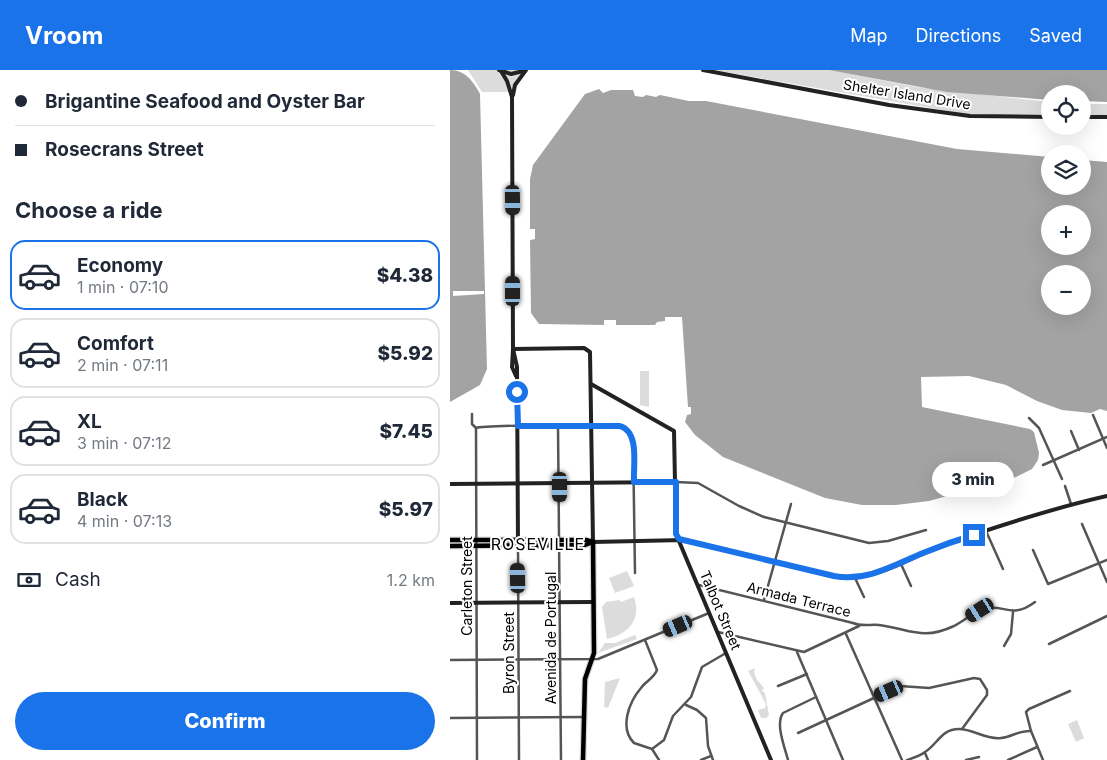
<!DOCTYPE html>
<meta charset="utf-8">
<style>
:root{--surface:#fff;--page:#f6f6f7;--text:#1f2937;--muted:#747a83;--line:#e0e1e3;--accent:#1a73e8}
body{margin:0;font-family:Inter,sans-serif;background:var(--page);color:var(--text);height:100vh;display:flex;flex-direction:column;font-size:19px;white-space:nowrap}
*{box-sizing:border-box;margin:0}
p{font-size:16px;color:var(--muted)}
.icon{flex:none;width:28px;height:28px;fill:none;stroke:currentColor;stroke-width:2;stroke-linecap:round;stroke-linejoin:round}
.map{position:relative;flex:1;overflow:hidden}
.details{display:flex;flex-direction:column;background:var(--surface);width:450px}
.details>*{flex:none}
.top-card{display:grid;align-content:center;height:110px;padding:0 15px;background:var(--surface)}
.buttons{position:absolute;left:591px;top:15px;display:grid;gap:10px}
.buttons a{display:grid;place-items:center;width:50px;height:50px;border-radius:50%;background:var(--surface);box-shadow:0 5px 20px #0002;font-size:25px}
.end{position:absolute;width:22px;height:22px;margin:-11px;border:6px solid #1a73e8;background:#fff;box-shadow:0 0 0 2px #fff}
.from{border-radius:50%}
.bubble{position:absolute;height:35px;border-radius:18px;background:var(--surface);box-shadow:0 5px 20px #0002;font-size:16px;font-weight:800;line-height:35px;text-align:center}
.car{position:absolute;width:15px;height:30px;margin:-15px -8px;border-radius:6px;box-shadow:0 0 4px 1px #0007;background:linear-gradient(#222 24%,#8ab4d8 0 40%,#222 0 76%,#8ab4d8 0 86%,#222 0)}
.top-card b{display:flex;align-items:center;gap:18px;height:48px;font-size:19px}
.top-card b+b{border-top:1px solid var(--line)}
.top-card i{width:12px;height:12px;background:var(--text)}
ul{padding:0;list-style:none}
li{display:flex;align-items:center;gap:15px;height:70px;margin:0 10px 8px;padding:0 5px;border:2px solid var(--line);border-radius:15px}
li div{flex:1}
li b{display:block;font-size:19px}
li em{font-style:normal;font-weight:800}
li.selected{border-color:var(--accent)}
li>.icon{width:45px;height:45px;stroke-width:1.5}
h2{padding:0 15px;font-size:22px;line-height:60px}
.pay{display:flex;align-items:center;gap:12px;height:55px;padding:0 15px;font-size:19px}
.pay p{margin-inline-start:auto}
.cta{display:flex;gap:10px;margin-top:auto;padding:10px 15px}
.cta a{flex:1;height:58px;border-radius:30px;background:var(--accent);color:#fff;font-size:20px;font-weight:800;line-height:58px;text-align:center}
header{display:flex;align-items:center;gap:30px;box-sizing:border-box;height:70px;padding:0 25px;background:var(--accent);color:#fff}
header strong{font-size:24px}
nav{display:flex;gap:28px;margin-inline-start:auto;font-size:18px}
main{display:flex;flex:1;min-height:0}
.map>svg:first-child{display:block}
</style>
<header>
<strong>Vroom</strong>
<nav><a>Map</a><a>Directions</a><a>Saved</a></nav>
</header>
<main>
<section class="details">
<div class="top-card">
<b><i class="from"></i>Brigantine Seafood and Oyster Bar</b>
<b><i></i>Rosecrans Street</b>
</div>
<h2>Choose a ride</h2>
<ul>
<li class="selected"><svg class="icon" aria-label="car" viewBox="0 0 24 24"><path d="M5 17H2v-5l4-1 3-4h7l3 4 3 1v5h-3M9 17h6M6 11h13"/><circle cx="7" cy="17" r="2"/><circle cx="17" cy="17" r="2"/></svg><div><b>Economy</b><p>1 min · 07:10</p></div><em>$4.38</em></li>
<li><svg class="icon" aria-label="car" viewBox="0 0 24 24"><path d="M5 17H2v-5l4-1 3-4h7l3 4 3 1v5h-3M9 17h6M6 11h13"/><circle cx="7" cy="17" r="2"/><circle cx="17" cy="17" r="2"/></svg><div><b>Comfort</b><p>2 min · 07:11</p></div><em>$5.92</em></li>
<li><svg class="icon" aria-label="car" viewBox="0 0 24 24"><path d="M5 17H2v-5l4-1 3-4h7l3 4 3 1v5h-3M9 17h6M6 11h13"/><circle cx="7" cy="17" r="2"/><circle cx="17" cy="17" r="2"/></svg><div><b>XL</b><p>3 min · 07:12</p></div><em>$7.45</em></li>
<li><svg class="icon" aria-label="car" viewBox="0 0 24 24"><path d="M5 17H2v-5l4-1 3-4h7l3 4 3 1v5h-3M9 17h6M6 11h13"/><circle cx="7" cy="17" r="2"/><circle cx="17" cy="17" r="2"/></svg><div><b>Black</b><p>4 min · 07:13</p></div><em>$5.97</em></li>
</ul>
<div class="pay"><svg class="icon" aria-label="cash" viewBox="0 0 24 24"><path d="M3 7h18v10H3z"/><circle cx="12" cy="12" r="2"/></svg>Cash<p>1.2 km</p></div>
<div class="cta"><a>Confirm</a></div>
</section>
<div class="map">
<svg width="657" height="690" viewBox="0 0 657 690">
<rect width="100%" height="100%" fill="#fff"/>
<g fill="#dcdcdc">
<polygon points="18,0 74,0 67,8 62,22 32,22"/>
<polygon points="264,0 380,0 467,17 600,32 600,46 520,45"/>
<polygon points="632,34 657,34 657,46 633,46"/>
<polygon points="190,301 199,301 199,337 190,335"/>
<polygon points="177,501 184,516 165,523 159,508"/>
<path d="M184,527C192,550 178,564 157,569L152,537L156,532L170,530L171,532Z"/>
<polygon points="185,565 187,569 148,583 155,573 165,573"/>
<polygon points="305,598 304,602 307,610 314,618 312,621 315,623 319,645 316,648 311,648 308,640 315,638 316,634 298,601"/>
<polygon points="170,608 158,638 154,637 155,612"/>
<polygon points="627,650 634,668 626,672 618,654"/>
</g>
<g fill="#a3a3a3" fill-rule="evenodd">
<path d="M0,0C15,0 23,11 30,24L37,299L30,315L0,332Z"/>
<polygon points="379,0 657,0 657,32 633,31 632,24 600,24 600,30 497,22"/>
<path d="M149,19L153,23L161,20H183L185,26L193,27L196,25L206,27L210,25L239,31H256L507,79L600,87V116H632L633,90L657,92V341L650,339L641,343L612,340L587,331L556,315L519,306L471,307L472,337L580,359L584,362L589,383L588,390L582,399L566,407L479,431L446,435H412L375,428L273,387L245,365L235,352L237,345L241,344V337H238L232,247H215V251L207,252L205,255H166V250H154V255L89,254L81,243L80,170L85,169V159H80V109L83,95L135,24ZM600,144H632V176H600ZM600,204H632V236H600Z"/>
</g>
<polygon fill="#fff" points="3,221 34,221 34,224 3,226"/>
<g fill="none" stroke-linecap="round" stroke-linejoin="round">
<g stroke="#dbdbdb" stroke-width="7">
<g id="primary">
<polyline points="0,470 136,470 143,472"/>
<polyline points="0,476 135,475 143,472"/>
<polyline points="133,690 135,609 144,583 143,472"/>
</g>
</g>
<g stroke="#555" stroke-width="2.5">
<polyline points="22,344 22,354 26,358 27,690"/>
<polyline points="643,345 657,378"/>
<polyline points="579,348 589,358 612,409"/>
<polyline points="108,356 111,690"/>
<path d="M26,358C35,355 166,354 174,357C179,359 181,364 183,369L185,503"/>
<polyline points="621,361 629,380"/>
<polyline points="593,395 657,367"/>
<polyline points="226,412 248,413 289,436 314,447 419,473 438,471 476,460"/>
<polyline points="615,416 621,434"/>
<polyline points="632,454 657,512"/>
<polyline points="536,461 553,499"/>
<polyline points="68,476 69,690"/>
<polyline points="583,480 598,514 657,490"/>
<polyline points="451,494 461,516"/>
<polyline points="405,508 414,527"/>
<path d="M249,515L403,553C412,557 420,554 429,555C460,559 472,571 504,556C514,551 523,542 534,539C554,533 561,550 585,532"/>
<polyline points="314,530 341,434"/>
<polyline points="268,562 354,582 409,556"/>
<polyline points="396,564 452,690"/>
<path d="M195,570L207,600C204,608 196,611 191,618C179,632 169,658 184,673L202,679L209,690"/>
<polyline points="599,574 657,546"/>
<polyline points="554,576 561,564 563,542"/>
<polyline points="347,582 393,690"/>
<polyline points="0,590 148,589 259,543"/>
<polyline points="328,616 357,604"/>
<polyline points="236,635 247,640 256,648 258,676 263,690"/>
<polyline points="0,648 134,647"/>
<polyline points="348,663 450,616 479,618 524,608 530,609 537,620 537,625 512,659"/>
<polyline points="202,679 214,670 223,646 241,627 252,597 276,583"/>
<polyline points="475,683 478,690"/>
<polyline points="251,690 261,686"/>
<path d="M338,690C335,678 325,654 333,643L366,627"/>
<path d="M457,690C463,688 470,686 475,682C488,674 491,659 509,659C523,659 536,670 551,668C562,667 569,660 581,661"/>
<polyline points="516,690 529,687"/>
<polyline points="558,690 587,677"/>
<polyline points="593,690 581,661 576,642 579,639 620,621"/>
</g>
<g stroke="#222" stroke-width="4">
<polyline points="49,0 61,4 73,1"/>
<polyline points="253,0 439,35 520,46 600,47"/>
<polyline points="51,1 57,11 62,27 63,279 62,297 66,306"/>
<polyline points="63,25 65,15 76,0"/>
<polyline points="632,47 657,47"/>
<path d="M63,279L134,278L140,282L143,472L234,470L384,506C425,514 462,485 499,473C551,455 604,438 657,426"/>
<polyline points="63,279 67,297 68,476"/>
<polyline points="141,314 224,361 226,464 321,690"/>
<polyline points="0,414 226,412"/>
<polyline points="0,533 143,532"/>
</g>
<use href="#primary" stroke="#000" stroke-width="4.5"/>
</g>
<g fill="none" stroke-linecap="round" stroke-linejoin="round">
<path stroke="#1a73e8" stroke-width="6" d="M67,322L68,356H170C190,362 183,396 184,412H226V464L229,469L384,506C417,512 444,495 473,483C490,476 507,470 524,465"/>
</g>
<g text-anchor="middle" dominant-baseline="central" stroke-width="4" stroke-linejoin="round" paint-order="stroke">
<g font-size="14" fill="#000" stroke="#fff">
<text transform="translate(457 24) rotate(9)">Shelter Island Drive</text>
<text transform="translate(16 516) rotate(-90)">Carleton Street</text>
<text transform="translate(349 529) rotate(14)">Armada Terrace</text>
<text transform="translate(271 540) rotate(67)">Talbot Street</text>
<text transform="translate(100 568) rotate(-90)">Avenida de Portugal</text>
<text transform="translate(58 583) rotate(-90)">Byron Street</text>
</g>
<g font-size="16" letter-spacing="1" fill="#000" stroke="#fff">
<text x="88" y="474">ROSEVILLE</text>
</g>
</g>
</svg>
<div class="buttons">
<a><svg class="icon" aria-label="locate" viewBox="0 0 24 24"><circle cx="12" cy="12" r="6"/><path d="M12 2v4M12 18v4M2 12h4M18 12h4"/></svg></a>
<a><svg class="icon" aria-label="layers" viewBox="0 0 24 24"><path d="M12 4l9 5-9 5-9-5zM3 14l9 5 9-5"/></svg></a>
<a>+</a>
<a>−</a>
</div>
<i class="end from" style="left:67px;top:322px"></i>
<i class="end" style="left:524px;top:465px"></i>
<div class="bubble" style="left:482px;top:392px;width:82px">3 min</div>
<i class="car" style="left:63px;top:130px;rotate:179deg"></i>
<i class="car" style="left:63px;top:221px;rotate:0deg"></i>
<i class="car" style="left:110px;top:417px;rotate:180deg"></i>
<i class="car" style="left:68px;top:508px;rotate:359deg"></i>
<i class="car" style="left:530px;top:540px;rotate:238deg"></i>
<i class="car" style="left:228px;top:556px;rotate:247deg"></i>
<i class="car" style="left:439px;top:621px;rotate:247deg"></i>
</div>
</main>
